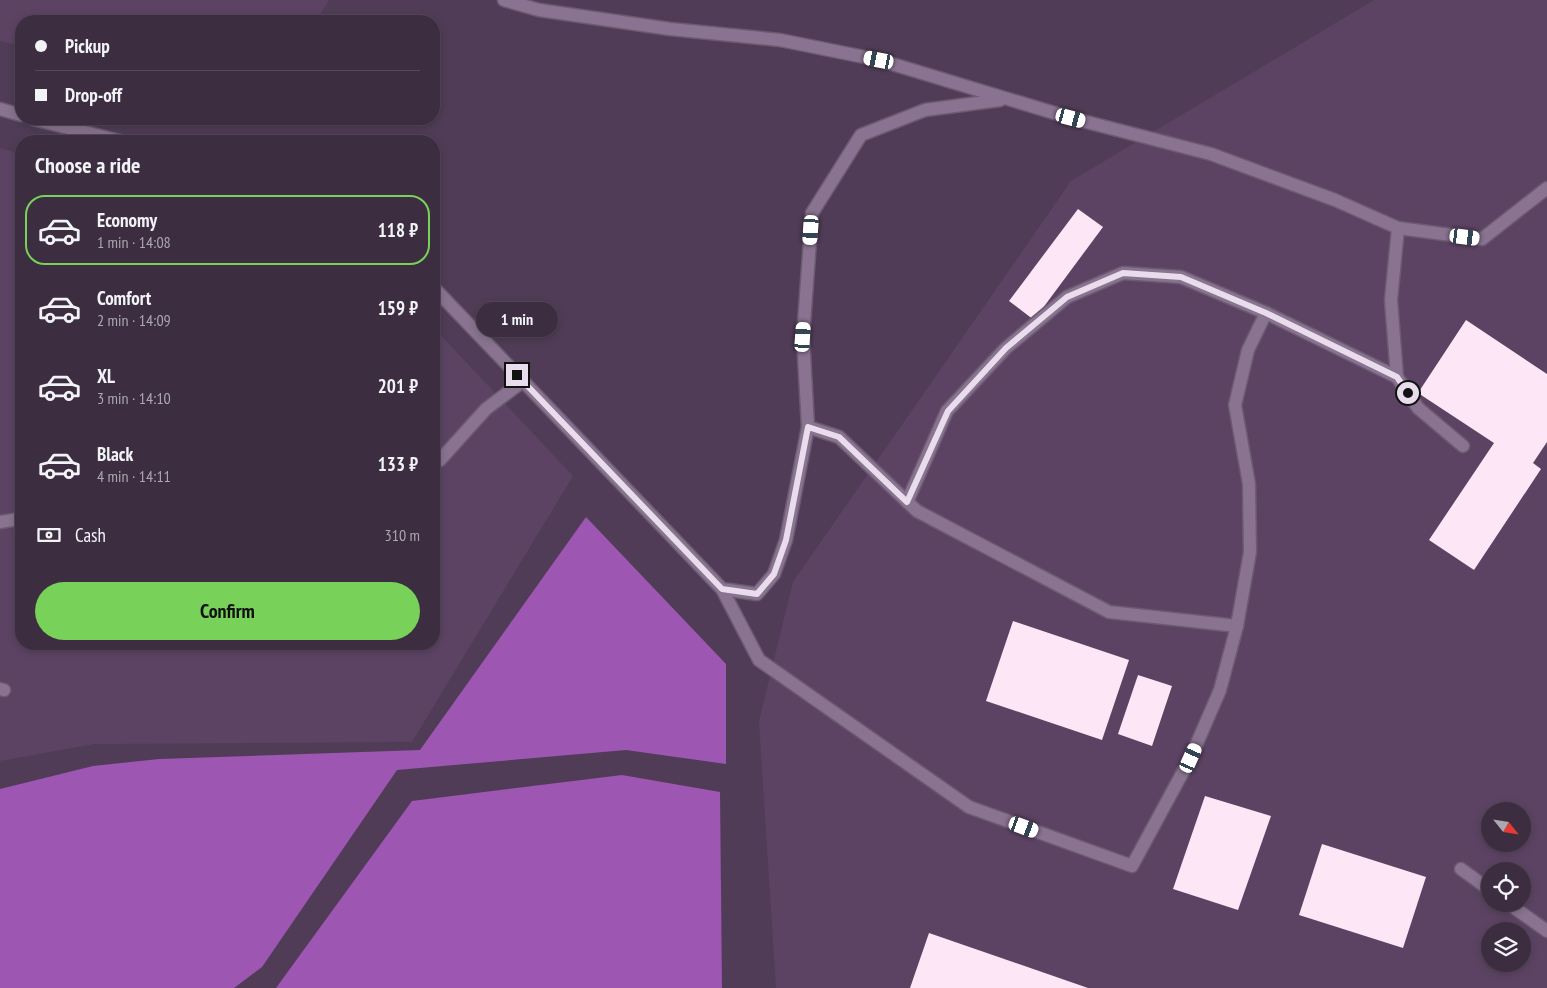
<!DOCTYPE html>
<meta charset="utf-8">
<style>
:root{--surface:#3c2d40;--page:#433547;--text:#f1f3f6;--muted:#aca8b1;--line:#554959;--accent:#78d158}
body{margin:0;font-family:"PT Sans Narrow",sans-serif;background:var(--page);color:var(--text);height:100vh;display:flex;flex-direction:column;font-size:19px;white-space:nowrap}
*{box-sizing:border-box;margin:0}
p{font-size:16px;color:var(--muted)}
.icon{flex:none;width:28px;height:28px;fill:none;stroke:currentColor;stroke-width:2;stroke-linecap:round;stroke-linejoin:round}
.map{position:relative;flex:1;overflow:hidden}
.details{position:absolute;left:15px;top:135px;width:425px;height:515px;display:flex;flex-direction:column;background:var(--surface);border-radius:20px;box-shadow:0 2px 8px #0003,0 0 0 1px var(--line)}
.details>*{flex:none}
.hud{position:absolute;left:15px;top:15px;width:425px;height:110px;border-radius:20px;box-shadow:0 2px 8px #0003,0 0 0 1px var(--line);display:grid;align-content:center;height:110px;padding:0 20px;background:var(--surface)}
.needle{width:32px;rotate:120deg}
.buttons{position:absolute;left:1481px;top:802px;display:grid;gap:10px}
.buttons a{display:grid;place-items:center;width:50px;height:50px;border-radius:50%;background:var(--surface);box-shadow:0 2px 8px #0003,0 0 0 1px var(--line);font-size:25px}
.end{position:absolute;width:22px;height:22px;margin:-11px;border:6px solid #e9dded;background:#111;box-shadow:0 0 0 2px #111}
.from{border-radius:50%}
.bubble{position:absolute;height:35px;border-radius:18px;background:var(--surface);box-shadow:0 2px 8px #0003,0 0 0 1px var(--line);font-size:16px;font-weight:800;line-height:35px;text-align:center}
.car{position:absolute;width:15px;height:30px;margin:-15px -8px;border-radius:6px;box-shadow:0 0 4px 1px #0007;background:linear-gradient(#fff 24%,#345 0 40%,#fff 0 76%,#345 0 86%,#fff 0)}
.hud b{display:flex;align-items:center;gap:18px;height:48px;font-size:19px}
.hud b+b{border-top:1px solid var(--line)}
.hud i{width:12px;height:12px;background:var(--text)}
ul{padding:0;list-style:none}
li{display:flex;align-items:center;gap:15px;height:70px;margin:0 10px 8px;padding:0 10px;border:2px solid transparent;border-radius:20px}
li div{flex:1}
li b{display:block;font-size:19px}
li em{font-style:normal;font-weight:800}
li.on{border-color:var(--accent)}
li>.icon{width:45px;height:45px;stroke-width:1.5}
h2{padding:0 20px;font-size:22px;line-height:60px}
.pay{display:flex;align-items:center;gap:12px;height:55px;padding:0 20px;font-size:19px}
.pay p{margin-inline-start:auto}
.button{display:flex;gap:10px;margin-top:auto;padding:10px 20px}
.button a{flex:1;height:58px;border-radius:30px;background:var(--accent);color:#111;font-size:20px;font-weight:800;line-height:58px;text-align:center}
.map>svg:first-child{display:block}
</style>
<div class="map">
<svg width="1547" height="988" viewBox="0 0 1547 988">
<rect width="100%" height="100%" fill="#503c56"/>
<g fill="#5c4363" fill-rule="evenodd">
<polygon points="0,0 329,0 316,21 21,21 21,46 0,41"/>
<path d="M1374,0H1547V988H776L759,721L793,582L1071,181ZM1490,811H1522V844H1490ZM1490,871H1522V904H1490ZM1490,931H1522V964H1490Z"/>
<polygon points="0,148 21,154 21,644 434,644 434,328 573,476 412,742 94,744 0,761"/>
</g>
<g fill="#9d56b2">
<polygon points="586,517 726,664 726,764 626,750 397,770 262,967 234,988 0,988 0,789 93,766 159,759 420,750"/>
<polygon points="622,775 720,792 722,988 276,988 412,801"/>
</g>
<g fill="#fde7f6">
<polygon points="1078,209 1103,227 1034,320 1009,301"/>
<polygon points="1466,320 1547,374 1547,442 1533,463 1541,469 1474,570 1429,540 1494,443 1418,393"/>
<polygon points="1013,621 1129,660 1102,740 986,701"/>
<polygon points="1138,675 1172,686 1152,746 1118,734"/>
<polygon points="1205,796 1271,816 1238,910 1173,889"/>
<polygon points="1322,844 1426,877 1403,948 1299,915"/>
<polygon points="929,933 1088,988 910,988"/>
</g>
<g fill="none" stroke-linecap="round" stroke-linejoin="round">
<g stroke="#6b5a70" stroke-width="15">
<g id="minor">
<polyline points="504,0 539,10 670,29 780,40 879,60 1071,118 1211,154 1335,200 1398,228 1482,239 1547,188"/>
<polyline points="0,109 21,115"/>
<polyline points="33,119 120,141"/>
<polyline points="1398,228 1391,300 1397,377 1418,408 1463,446"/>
<polyline points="434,288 722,589 757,594 774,574 786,540 808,427 803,337 812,213 861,135 925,110 1000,100"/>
<polyline points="808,427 839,437 917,511 1109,612 1237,626"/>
<polyline points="434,462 440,460 486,409 523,381"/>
<polyline points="907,502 947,411 1006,348 1067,297 1123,273 1181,277 1266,313 1397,377"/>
<polyline points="0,522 19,519"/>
<polyline points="722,589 759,660 969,807 1132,866 1191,757 1220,690 1237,626 1250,552 1249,484 1235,405 1248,350 1266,313"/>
<polyline points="0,689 4,690"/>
<polyline points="1461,869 1490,890"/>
<polyline points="1509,904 1547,931"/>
</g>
</g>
<use href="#minor" stroke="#897390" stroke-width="12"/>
</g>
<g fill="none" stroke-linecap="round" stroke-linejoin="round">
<polyline stroke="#e9dded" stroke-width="6" points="517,375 722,589 757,594 774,574 786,540 808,427 839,437 907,502 948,411 1006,348 1067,297 1123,273 1181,277 1266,313 1397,377 1408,393"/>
</g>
</svg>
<div class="buttons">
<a><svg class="needle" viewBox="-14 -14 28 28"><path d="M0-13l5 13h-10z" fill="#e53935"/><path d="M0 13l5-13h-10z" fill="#aca8b1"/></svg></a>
<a><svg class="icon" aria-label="locate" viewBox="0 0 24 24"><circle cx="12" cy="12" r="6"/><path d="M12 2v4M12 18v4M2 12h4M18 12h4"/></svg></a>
<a><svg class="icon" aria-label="layers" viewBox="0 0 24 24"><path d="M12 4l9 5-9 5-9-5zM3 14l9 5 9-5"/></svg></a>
</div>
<i class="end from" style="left:1408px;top:393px"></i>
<i class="end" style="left:517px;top:375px"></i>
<div class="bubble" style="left:476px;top:302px;width:82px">1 min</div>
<i class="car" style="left:879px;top:60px;rotate:281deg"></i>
<i class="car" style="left:1071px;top:118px;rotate:105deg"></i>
<i class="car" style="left:811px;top:230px;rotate:184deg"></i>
<i class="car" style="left:1465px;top:237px;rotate:97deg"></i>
<i class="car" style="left:803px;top:337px;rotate:4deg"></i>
<i class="car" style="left:1191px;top:758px;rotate:24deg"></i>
<i class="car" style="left:1024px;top:827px;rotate:110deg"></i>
<div class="hud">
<b><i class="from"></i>Pickup</b>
<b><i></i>Drop-off</b>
</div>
<section class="details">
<h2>Choose a ride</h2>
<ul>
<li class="on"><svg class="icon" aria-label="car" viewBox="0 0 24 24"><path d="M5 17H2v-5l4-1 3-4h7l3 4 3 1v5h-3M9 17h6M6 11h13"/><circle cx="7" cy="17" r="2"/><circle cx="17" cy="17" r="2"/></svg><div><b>Economy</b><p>1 min · 14:08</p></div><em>118 ₽</em></li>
<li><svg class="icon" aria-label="car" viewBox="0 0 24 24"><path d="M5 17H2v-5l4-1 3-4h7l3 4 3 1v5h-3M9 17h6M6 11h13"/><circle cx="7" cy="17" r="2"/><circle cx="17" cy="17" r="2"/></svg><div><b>Comfort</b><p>2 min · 14:09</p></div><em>159 ₽</em></li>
<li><svg class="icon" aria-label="car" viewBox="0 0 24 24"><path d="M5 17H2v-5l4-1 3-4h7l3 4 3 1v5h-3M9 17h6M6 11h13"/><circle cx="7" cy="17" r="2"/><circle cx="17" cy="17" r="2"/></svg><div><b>XL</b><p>3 min · 14:10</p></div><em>201 ₽</em></li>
<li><svg class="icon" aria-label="car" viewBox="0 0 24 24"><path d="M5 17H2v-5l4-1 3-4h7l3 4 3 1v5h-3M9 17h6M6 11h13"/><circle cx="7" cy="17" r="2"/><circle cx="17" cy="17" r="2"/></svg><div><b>Black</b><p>4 min · 14:11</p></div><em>133 ₽</em></li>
</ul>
<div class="pay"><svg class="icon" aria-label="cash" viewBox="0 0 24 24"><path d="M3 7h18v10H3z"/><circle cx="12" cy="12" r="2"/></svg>Cash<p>310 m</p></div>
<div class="button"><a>Confirm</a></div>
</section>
</div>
